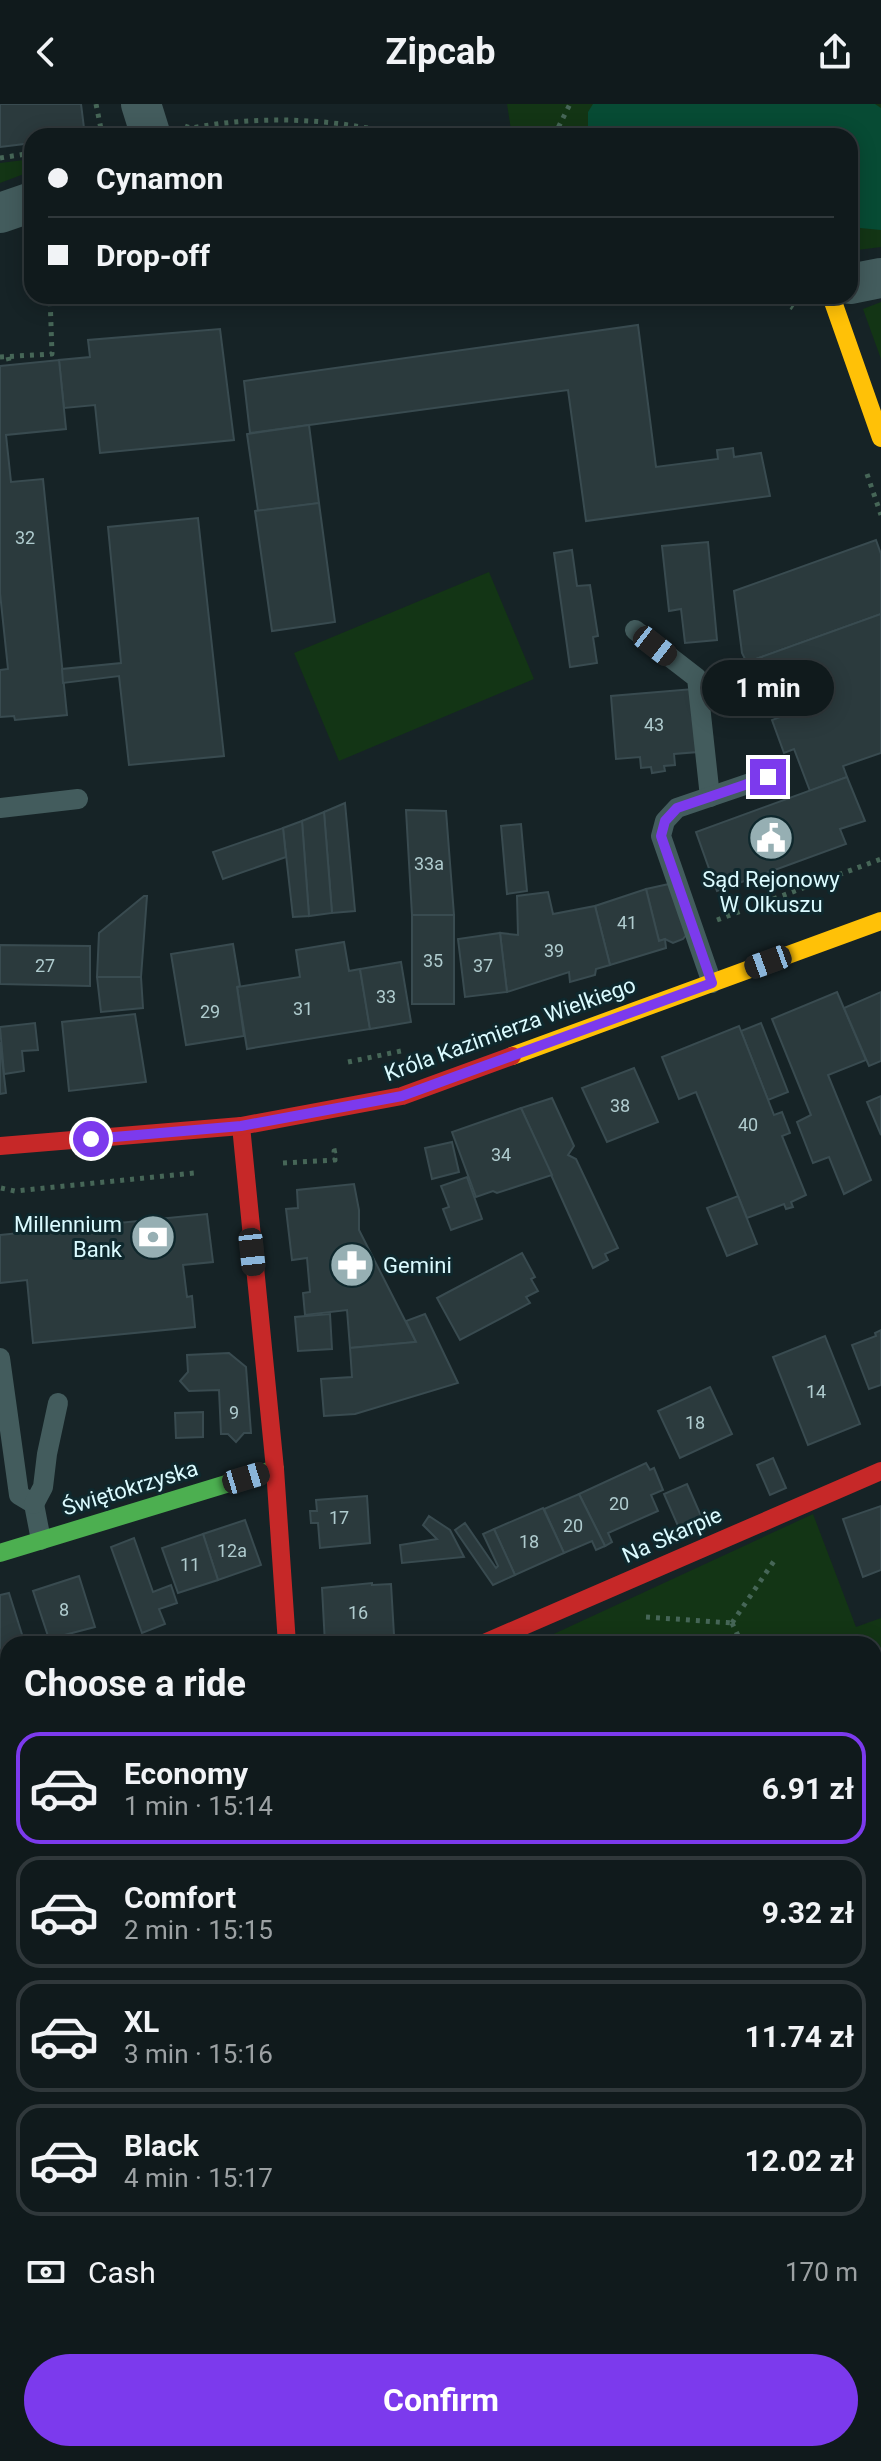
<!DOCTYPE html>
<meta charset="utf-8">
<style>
:root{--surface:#101a1c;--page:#192325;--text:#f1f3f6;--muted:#9ca1a3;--line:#30383b;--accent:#7c3aed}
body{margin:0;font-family:Roboto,sans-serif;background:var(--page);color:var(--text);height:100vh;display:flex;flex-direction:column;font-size:30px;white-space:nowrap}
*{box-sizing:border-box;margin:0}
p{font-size:26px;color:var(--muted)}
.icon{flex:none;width:44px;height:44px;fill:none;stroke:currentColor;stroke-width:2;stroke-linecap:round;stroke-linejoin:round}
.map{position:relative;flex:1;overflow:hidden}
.details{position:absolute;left:0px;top:1532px;width:882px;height:826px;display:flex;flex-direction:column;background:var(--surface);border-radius:24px 24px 0 0;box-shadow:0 4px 20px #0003,0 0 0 2px var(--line)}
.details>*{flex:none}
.hud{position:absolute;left:24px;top:24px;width:834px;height:176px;border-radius:24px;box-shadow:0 4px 20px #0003,0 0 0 2px var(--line);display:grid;align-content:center;height:176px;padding:0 24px;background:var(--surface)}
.end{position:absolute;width:36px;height:36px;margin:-18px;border:10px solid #7c3aed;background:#fff;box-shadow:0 0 0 4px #fff}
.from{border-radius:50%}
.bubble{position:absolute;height:56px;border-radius:28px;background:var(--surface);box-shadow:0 4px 20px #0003,0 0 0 2px var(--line);font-size:26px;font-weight:700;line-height:56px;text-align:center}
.car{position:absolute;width:24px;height:48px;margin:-24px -12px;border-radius:10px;box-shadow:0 0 6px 2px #0007;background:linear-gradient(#222 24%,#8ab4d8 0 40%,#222 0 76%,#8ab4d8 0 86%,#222 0)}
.hud b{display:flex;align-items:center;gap:28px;height:76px;font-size:30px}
.hud b+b{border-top:2px solid var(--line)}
.hud i{width:20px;height:20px;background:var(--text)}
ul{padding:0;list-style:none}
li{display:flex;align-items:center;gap:24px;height:112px;margin:0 16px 12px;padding:0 8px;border:4px solid var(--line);border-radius:24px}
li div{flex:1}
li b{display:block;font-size:30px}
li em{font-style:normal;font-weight:700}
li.selected{border-color:var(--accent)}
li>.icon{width:72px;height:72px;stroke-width:1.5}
h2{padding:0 24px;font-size:36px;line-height:96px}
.pay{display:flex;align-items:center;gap:20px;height:88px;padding:0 24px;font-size:30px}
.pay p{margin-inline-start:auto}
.button{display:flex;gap:16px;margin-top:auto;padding:16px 24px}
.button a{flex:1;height:92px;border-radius:48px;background:var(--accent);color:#fff;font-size:32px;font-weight:700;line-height:92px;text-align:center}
header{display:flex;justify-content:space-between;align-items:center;height:104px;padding:0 24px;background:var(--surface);font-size:36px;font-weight:700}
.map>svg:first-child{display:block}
</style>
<header><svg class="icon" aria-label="back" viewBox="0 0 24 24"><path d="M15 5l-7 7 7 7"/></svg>Zipcab<svg class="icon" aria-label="share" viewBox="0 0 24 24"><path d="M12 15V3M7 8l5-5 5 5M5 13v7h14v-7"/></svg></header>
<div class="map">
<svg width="881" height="2357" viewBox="0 0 881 2357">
<rect width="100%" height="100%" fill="#162326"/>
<g fill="#133515">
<polygon points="507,0 881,0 881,143 850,147 850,32 512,32"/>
<polygon points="32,55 32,67 0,79 0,59"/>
<polygon points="881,198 881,255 863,205"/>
<polygon points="489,468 534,575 339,657 294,549"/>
<polygon points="813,1410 856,1523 881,1514 881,1623 874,1626 874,1540 532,1540"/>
<polygon points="8,2263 8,2350 301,2350 289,2357 0,2357 0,2268"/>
</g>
<polygon fill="#074b34" points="593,0 875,0 881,4 881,126 850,123 850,32 588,32 588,8"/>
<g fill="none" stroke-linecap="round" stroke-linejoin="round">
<g stroke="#074b34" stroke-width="11">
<polyline points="874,1973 881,1971"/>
<polyline points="211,2357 228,2350"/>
</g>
</g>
<g fill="#2b3a3d" stroke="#394b50" stroke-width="2">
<polygon points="0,0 81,0 85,32 32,32 32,39 0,43"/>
<polygon points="638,221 656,363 718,355 717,346 733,344 734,353 761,349 770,392 586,417 568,286 250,329 244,277"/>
<polygon points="220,225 234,336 100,349 95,301 64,304 59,256 90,253 88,236"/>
<polygon points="59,256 66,325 6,331 11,378 43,375 67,611 15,616 14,612 0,613 0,566 8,565 0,489 0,262"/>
<polygon points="309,321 319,399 258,407 247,330"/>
<polygon points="319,399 335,518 272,527 255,407"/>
<polygon points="198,414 224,652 129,661 119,572 63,579 62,565 121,559 108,423"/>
<polygon points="876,436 881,450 881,510 742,560 746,557 742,549 734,487"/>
<polygon points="708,438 717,536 685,539 681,505 669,507 662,442"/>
<polygon points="572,446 577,482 590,481 598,532 593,533 597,559 570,563 554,449"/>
<polygon points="881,510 881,649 843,662 847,673 810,687 794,645 784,649 772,616 783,612 773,586 756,592 742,560"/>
<polygon points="693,585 698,648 674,650 675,661 664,662 665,667 652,669 651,663 641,664 640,653 616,655 611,592"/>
<polygon points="847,673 865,717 840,725 846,740 717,787 696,728"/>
<polygon points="345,699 355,807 332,809 324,708"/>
<polygon points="406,706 446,707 454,811 412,811"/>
<polygon points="324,708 332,809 309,812 302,717"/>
<polygon points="302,717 309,812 293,813 283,724"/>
<polygon points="521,720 527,787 507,790 501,722"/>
<polygon points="283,724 286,753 223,775 213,748"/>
<polygon points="669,780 687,830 683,835 673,839 665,835 659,837 646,785"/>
<polygon points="646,785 659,837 665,835 666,844 610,861 595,802"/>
<polygon points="548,788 553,810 595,802 610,861 596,865 595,871 570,878 569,868 507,888 500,829 518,831 517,792"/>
<polygon points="144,792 147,792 141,873 97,873 99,829"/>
<rect x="412" y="811" width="42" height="89"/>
<polygon points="500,829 507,888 465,893 458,835"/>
<polygon points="344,838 349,867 360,865 370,925 247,945 237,883 300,873 296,846"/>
<polygon points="233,840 240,882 237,883 244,932 186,941 171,850"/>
<polygon points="0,841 90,842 90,882 0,880"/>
<polygon points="401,858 411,918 370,925 360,865"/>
<polygon points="97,873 141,873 143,904 101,908"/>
<polygon points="837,888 866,956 828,971 871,1076 844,1090 829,1053 813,1059 797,1018 811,1011 772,915"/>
<polygon points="881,888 881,957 869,962 844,904"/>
<polygon points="135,910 146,978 69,987 62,918"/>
<polygon points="35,919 38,946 22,947 24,967 4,970 0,923"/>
<polygon points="761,919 788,988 768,996 741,927"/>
<polygon points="739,922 774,1011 782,1008 790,1029 782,1032 806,1091 791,1098 793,1103 786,1105 784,1100 747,1114 696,988 679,995 662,953"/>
<polygon points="0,938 6,989 0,990"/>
<polygon points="634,964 658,1018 607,1038 582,984"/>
<polygon points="881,992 881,1031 867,998"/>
<polygon points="552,994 574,1042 568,1051 576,1055 618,1144 605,1150 608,1156 593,1164 521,1004"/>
<polygon points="521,1004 552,1071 497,1089 493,1087 476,1093 452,1028"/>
<polygon points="452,1038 459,1068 432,1075 425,1044"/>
<polygon points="467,1073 482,1115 451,1126 443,1105 449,1103 441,1082"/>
<polygon points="354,1080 359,1106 359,1126 416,1238 350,1244 347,1206 305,1211 303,1189 310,1188 307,1154 292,1156 286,1105 298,1104 297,1086"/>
<polygon points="738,1092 757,1140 727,1152 707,1104"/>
<polygon points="207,1110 213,1158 183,1161 187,1193 192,1192 195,1223 33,1239 27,1176 0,1179 0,1131"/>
<polygon points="522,1149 535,1173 531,1175 538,1187 526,1193 530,1199 460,1236 437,1194"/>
<polygon points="330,1210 332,1245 298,1247 295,1213"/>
<polygon points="425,1210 458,1279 355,1310 324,1312 321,1275 352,1273 350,1244 416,1238 406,1217"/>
<polygon points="881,1226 881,1281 869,1285 852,1241 876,1232 875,1229"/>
<polygon points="825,1232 860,1320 808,1341 773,1253"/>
<polygon points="229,1249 246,1263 251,1329 244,1329 236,1338 228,1330 221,1330 219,1286 189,1287 180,1277 188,1268 187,1251"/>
<polygon points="710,1283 732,1330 680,1354 658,1307"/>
<polygon points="203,1308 203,1333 176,1334 175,1309"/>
<polygon points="773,1354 786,1384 770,1391 757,1361"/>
<polygon points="646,1359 650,1366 654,1364 663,1386 651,1391 658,1407 608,1429 612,1438 605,1442 579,1390"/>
<polygon points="687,1380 705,1421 682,1431 664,1390"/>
<polygon points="579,1390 605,1442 596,1446 592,1437 564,1449 544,1405"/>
<polygon points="367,1392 370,1439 320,1444 318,1419 311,1419 310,1407 317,1407 316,1396"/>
<polygon points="881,1402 881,1466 863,1473 843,1415"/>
<polygon points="543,1404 564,1449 515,1471 494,1425"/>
<polygon points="429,1412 450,1426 464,1453 402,1459 400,1441 437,1435 423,1421"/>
<polygon points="245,1416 261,1461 218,1476 203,1430"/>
<polygon points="465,1419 496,1464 498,1462 483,1430 494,1425 515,1471 493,1481 455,1426"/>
<polygon points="203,1430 218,1476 178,1489 162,1444"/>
<polygon points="134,1434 153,1488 171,1481 177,1499 159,1505 165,1520 142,1529 111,1443"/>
<polygon points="79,1472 95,1523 49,1535 33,1487"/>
<polygon points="372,1479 372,1481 391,1480 394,1531 373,1533 374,1540 325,1540 322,1484"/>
<polygon points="9,1489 25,1540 8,1540 8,1568 0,1571 0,1491"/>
<polygon points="219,1535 220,1540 167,1540 167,1538"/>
<polygon points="8,1747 8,1797 2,1799 0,1750"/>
<polygon points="874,2217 881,2236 881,2257 874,2260"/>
<polygon points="881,2257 881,2295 874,2276 874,2260"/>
<polygon points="874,2276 881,2295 881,2340 874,2343"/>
<polygon points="361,2350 399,2350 401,2357 363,2357"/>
<polygon points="578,2350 638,2350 618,2357 580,2357"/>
</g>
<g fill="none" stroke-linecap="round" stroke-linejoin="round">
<g stroke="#466657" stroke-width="5" stroke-dasharray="4 6" stroke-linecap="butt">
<polyline points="96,0 101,25 99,32"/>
<path d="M185,22L191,24C262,11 334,14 404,32"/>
<polyline points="554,32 570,0"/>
<polyline points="0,54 32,49"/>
<polyline points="774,192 793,204"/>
<polyline points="0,253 52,250 50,192"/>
<polyline points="8,253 10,261"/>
<polyline points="867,370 881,411"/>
<polyline points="717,816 881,755"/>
<polyline points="348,958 401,947"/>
<polyline points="283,1059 335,1056 334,1047 339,1046"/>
<polyline points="1,1084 15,1087 194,1069"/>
<polyline points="646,1513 732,1519"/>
<polyline points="732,1519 774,1457"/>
<polyline points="732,1519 742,1540"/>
<polyline points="0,1693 8,1697"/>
<polyline points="874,1887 881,1906"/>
<polyline points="323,2357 332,2350"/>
</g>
<g stroke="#435c5d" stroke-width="20">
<polyline points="635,526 697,574 710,693"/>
<polyline points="0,704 78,695"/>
<polyline points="712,879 661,732 665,717 677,704 768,673"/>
<polyline points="0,1254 19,1391 34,1400 41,1436"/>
<polyline points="34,1400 43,1383 47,1350 58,1299"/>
<polyline points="874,1598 881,1596"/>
<polyline points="0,1876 8,1874"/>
</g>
<g stroke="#435c5d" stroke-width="40">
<polyline points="141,0 151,32"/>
<polyline points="0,109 32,98"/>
<polyline points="850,180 881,174"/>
<polyline points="874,2135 881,2132"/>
<polyline points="536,2350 539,2357"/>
<polyline points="444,2357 452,2350"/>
</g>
<polyline stroke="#4caf50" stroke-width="18" points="0,1449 275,1365"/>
<g stroke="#ffc107" stroke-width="18">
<polyline points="831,192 881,334"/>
<polyline points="512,952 881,817"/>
</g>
<g stroke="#c62828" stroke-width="18">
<polyline points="241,1022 275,1365 287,1540"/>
<polyline points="0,1042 241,1022 402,992 512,952"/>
<polyline points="482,1540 881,1367"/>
</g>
<g stroke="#3d6250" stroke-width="9">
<g id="rail">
<polyline points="874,1663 881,1661"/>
<polyline points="874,1800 881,1797"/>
<polyline points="874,1839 881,1836"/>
<polyline points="0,2035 8,2031"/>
<polyline points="0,2136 8,2133"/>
<polyline points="0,2161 8,2158"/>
</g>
</g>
<use href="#rail" stroke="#0f282d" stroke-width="6" stroke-dasharray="18" stroke-linecap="butt"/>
</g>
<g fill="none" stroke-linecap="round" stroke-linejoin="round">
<polyline stroke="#7c3aed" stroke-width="10" points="91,1035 241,1022 402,992 712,879 661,732 665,717 677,704 768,673"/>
</g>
<defs>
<g id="civic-disc" transform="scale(2.3)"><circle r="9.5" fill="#96afb3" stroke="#0f282d"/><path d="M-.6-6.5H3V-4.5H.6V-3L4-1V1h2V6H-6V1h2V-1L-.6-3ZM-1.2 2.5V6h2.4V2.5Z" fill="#fff"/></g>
<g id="bank-disc" transform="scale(2.3)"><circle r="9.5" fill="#96afb3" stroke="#0f282d"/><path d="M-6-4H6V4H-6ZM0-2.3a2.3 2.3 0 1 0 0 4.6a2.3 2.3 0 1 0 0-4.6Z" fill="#fff"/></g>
<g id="pharmacy-disc" transform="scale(2.3)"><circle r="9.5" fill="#96afb3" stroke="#0f282d"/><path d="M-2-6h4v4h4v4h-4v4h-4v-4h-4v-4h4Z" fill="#fff"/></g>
</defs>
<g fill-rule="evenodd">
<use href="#civic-disc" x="771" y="734"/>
<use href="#bank-disc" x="153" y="1133"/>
<use href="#pharmacy-disc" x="352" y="1161"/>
</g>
<g text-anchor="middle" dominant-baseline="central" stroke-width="6" stroke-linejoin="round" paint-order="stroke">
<g font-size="18" fill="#afcbce">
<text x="25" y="433">32</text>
<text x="654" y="620">43</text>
<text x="429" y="759">33a</text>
<text x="627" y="818">41</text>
<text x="554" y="846">39</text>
<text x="433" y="856">35</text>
<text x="45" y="861">27</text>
<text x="483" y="861">37</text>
<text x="386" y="892">33</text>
<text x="303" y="904">31</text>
<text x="210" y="907">29</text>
<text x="620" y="1001">38</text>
<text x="748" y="1020">40</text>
<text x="501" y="1050">34</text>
<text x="816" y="1287">14</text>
<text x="234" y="1308">9</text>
<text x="695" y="1318">18</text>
<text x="619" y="1399">20</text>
<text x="339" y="1413">17</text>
<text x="573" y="1421">20</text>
<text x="529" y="1437">18</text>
<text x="232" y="1446">12a</text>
<text x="190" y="1460">11</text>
<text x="64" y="1505">8</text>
<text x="358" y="1508">16</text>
</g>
<g font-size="22" fill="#dbfbff" stroke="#0f282d">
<text x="771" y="775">Sąd Rejonowy<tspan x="771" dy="25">W Olkuszu</tspan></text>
<text x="122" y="1120" text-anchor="end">Millennium<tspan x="122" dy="25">Bank</tspan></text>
<text x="383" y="1161" text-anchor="start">Gemini</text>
</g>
<g font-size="22" fill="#dbfbff" stroke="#0f282d">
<text transform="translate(510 925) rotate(-20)">Króla Kazimierza Wielkiego</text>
<text transform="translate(130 1384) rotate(-17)">Świętokrzyska</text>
<text transform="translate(672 1431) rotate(-24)">Na Skarpie</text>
</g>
</g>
</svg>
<i class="end from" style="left:91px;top:1035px"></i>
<i class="end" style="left:768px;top:673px"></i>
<div class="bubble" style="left:702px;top:556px;width:132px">1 min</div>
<i class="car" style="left:655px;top:542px;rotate:128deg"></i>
<i class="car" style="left:768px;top:858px;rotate:250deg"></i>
<i class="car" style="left:252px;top:1148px;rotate:174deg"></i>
<i class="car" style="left:246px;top:1374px;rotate:73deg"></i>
<div class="hud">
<b><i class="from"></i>Cynamon</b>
<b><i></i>Drop-off</b>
</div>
<section class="details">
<h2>Choose a ride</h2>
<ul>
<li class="selected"><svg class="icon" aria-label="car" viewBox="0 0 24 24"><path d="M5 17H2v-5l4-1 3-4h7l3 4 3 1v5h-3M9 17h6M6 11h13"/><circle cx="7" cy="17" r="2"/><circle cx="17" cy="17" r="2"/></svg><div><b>Economy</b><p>1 min · 15:14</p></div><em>6.91 zł</em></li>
<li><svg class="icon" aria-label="car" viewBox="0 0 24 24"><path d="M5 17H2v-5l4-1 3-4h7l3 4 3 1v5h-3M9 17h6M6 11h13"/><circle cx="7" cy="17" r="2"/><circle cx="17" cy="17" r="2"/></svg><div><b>Comfort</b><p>2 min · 15:15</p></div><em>9.32 zł</em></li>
<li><svg class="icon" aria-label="car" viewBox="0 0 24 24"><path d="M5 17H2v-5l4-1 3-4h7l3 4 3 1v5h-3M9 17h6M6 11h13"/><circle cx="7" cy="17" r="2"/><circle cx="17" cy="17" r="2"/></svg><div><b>XL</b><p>3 min · 15:16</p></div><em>11.74 zł</em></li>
<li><svg class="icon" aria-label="car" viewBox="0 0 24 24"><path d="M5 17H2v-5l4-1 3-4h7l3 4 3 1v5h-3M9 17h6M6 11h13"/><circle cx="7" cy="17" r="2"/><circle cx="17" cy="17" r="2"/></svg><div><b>Black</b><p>4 min · 15:17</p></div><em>12.02 zł</em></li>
</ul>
<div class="pay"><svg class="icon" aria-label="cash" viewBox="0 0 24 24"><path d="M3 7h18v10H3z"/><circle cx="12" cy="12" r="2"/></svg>Cash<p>170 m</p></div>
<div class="button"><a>Confirm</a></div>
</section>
</div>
